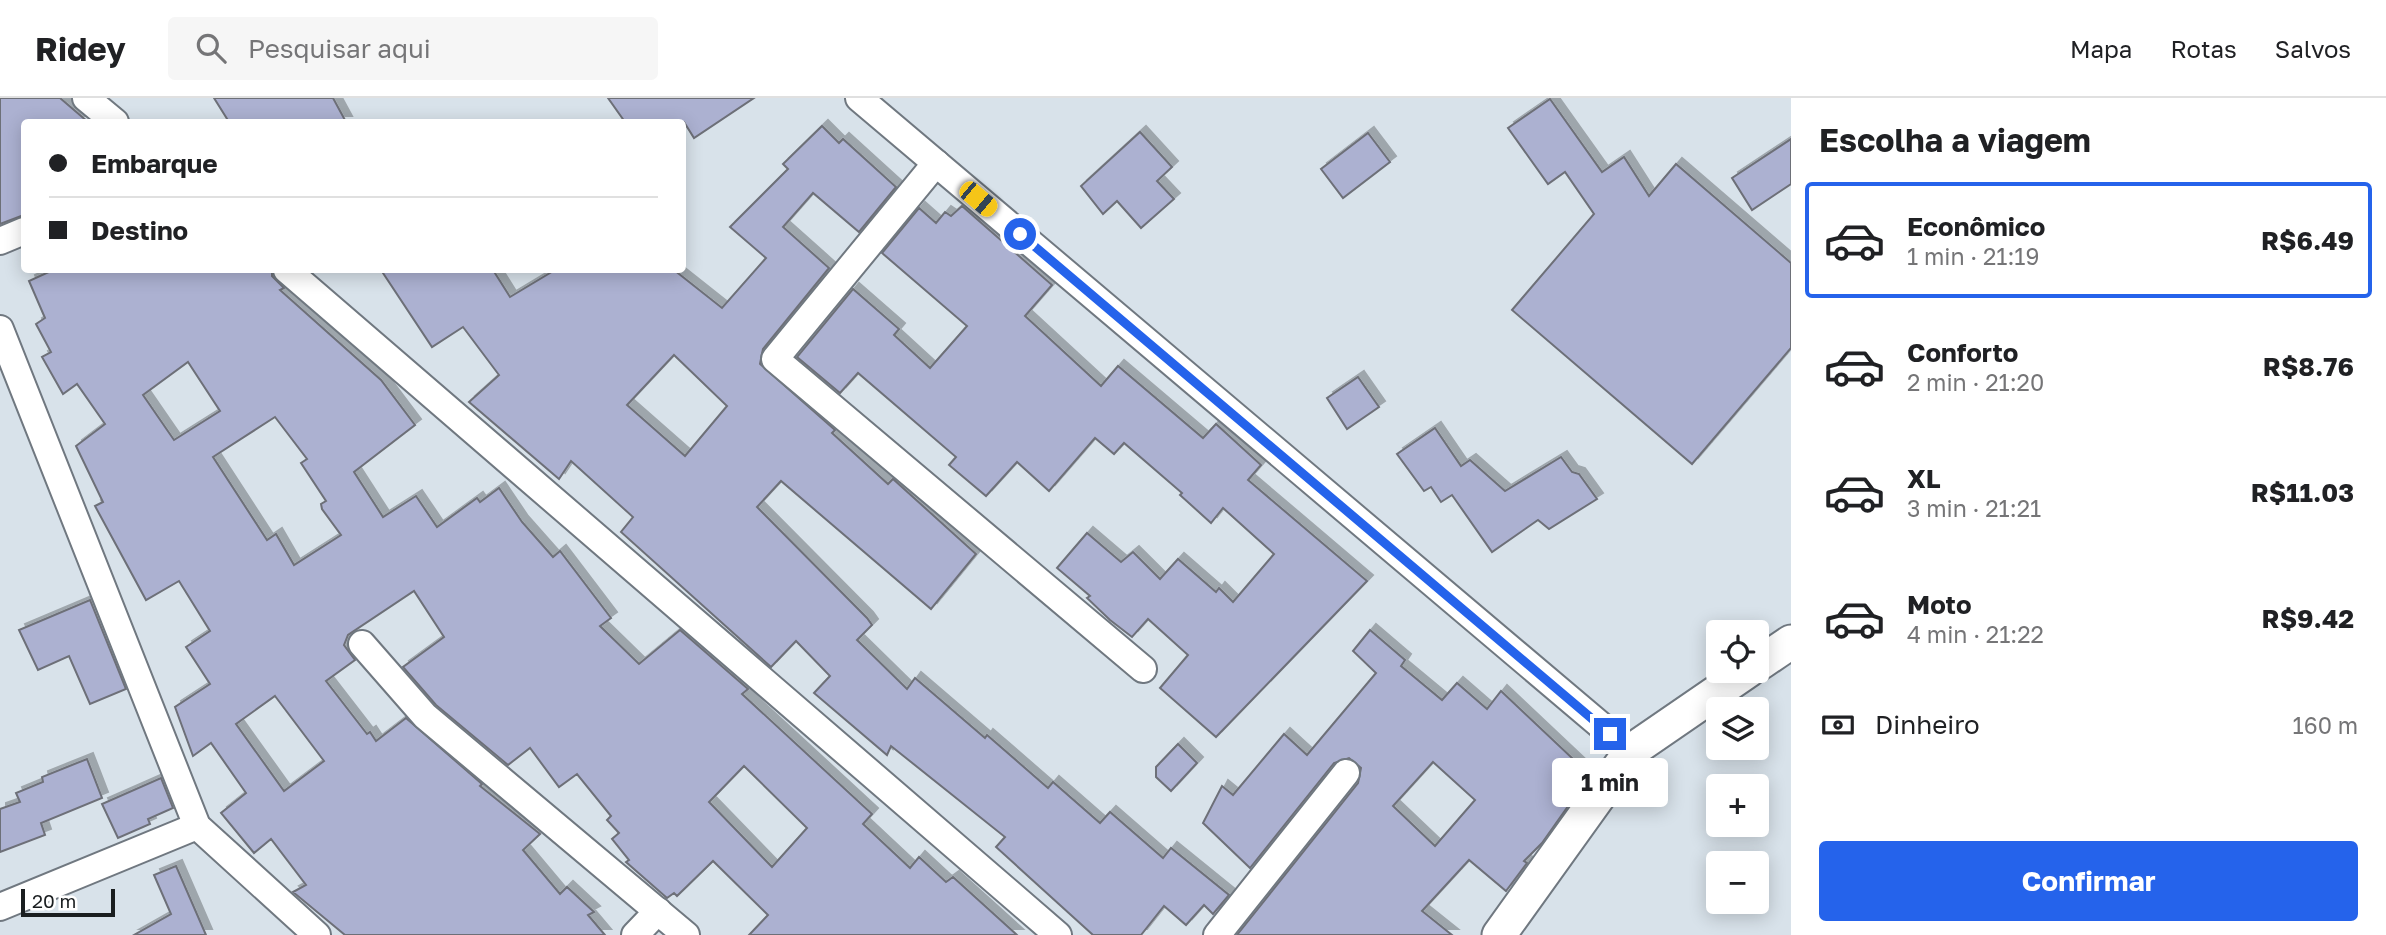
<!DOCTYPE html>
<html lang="pt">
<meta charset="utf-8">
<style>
:root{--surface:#fff;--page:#f6f6f6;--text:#202124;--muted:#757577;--line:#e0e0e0;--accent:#2563eb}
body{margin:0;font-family:"Golos Text",sans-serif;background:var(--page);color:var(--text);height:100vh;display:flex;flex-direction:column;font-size:26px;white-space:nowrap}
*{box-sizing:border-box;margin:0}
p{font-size:23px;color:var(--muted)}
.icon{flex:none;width:38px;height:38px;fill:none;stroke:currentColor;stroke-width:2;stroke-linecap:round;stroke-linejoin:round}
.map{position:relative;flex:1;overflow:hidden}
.side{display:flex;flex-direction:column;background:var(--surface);width:595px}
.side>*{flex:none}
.hud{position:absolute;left:21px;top:21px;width:665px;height:154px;border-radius:7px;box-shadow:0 4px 18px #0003;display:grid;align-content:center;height:154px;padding:0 28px;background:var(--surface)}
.buttons{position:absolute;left:1706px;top:522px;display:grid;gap:14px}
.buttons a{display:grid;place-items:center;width:63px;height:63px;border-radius:7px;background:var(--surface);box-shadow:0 4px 18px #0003;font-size:35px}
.scale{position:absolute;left:21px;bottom:18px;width:94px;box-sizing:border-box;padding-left:7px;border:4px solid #1a1e20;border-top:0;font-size:19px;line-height:24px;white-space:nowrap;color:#1a1e20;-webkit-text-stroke:5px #fff;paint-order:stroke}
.end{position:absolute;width:32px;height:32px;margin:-16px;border:9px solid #2563eb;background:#fff;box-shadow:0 0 0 4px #fff}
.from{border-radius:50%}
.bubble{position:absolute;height:49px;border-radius:7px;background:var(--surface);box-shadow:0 4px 18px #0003;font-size:23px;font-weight:700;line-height:49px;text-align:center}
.car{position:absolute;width:21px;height:42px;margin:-21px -10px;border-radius:9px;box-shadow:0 0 5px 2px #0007;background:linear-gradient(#f5c518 24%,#345 0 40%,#f5c518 0 76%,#345 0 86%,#f5c518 0)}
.hud b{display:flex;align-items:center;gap:24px;height:66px;font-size:26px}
.hud b+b{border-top:2px solid var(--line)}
.hud i{width:18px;height:18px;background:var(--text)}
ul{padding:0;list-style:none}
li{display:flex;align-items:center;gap:21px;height:116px;margin:0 14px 10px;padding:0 14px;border:4px solid transparent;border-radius:7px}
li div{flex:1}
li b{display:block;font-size:26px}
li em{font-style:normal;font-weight:700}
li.active{border-color:var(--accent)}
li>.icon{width:63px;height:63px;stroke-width:1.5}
h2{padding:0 28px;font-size:32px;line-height:84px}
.pay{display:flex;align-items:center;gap:18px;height:77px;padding:0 28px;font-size:26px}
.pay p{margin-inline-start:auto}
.action{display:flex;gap:14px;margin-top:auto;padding:14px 28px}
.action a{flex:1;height:80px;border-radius:7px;background:var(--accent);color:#fff;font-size:28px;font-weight:700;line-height:80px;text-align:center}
header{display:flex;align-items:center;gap:42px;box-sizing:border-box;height:98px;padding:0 35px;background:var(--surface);border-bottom:2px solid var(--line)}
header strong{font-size:33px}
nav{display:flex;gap:38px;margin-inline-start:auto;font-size:24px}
.search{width:490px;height:63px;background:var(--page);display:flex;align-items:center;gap:18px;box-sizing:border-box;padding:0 24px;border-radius:7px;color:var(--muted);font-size:26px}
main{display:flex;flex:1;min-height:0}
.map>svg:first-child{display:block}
</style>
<header>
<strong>Ridey</strong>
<div class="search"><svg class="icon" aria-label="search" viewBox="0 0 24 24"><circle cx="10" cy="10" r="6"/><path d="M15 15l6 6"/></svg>Pesquisar aqui</div>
<nav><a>Mapa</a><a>Rotas</a><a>Salvos</a></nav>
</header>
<main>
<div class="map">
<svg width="1791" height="837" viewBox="0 0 1791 837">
<defs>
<filter id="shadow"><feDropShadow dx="6" dy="-6" stdDeviation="0" flood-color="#0004"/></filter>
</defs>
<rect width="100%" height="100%" fill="#d8e2ea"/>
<g fill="#acb1d1" stroke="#6d6f78" stroke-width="2" fill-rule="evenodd" filter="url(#shadow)">
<polygon points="0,0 60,0 88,24 24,24 24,117 0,126"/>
<polygon points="214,0 333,0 346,24 229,24"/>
<polygon points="608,0 754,0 694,40 684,24 625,24"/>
<polygon points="1550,1 1602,74 1624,59 1649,98 1676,66 1791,165 1791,250 1692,366 1512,212 1594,116 1565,74 1548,86 1508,30"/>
<path d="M822,28L839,45L843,41L896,89L859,134L813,95L783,129L829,170L763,251L760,266L835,332L832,335L888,386L893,381L976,456L931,511L781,383L757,409L867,520L872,527L857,542L907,591L915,580L985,640L987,637L1048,690L1053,684L1100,725L1110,714L1163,760L1171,750L1229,797L1213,816L1204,807L1186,827L1164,808L1141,837H1093L996,749L1005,739L891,648L887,657L814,595L830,578L796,543L771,569L621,434L633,419L571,363L559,381L469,304L499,277L463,229L432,249L381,172H493L510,199L555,172H674L722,210L766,160L730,129L788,71L783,66ZM674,257L727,308L685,358L627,307Z"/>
<polygon points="1140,34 1172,69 1157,83 1174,101 1141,130 1117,103 1103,116 1081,88"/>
<polygon points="1368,35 1390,64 1343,100 1321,71"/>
<polygon points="1791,41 1791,86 1752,112 1732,80"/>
<polygon points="962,108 1052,187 1025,218 1101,288 1118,268 1203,340 1216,326 1261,367 1248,382 1367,483 1216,639 1160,590 1188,557 1148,521 1132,539 1110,522 1087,500 1090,498 1057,470 1087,435 1121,464 1133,454 1160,481 1178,461 1216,494 1219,490 1233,504 1274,456 1223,410 1211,425 1180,397 1182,395 1124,345 1114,356 1095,340 1049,393 1017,364 986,398 949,367 956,359 858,275 840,295 797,259 853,191 899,231 894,237 930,270 967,228 882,155 919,110 936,125 945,114 951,118"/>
<path d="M53,172H272V178L284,190L280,192L381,282L415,327L354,374L383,419L416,398L437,429L477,400L480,404L499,390L522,424L553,459L560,453L611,520L600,528L639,566L680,532L748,591L742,596L872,716L863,726L910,770L919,759L946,784L953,779L1017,837H749L768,817L713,763L677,798L674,795L667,800L626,764L629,762L612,741L619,735L607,722L611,718L577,676L559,689L530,650L508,667L436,607L403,569L444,539L414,493L348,537L344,547L355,562L326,583L367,636L370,634L376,643L406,620L482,686L480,688L540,736L523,752L560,796L567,789L594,814L588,817L605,837H345L293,794L306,787L271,741L254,755L221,715L246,695L211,645L193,658L175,609L210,586L186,549L210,533L179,483L146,502L95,408L103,404L76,348L105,326L77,286L63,296L42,259L51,254L36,226L45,220L29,183ZM188,264L220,313L174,342L143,297ZM275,319L307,361L301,365L326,403L321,406L322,411L341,437L294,467L276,436L267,442L213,359ZM275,598L324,663L284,693L236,626ZM744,668L807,730L772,769L709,704Z"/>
<polygon points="1358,279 1379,309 1347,331 1327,300"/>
<polygon points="1435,330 1461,368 1470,362 1505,393 1561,359 1572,374 1579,376 1597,401 1549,431 1538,422 1492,454 1452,397 1441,404 1431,389 1424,393 1397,356"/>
<polygon points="90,502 126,591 90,606 69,558 38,572 19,532"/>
<path d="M1370,532L1405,562L1401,568L1442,602L1457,585L1487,611L1501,593L1590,677L1542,745L1524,763L1527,765L1506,793L1469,762L1422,813L1452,837H1237L1358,685L1361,670L1349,660L1334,665L1250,770L1203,725L1222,688L1233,697L1284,636L1307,657L1376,575L1353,553ZM1433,664L1475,702L1435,748L1393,708Z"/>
<polygon points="1178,646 1197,665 1171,693 1156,679 1156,669"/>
<polygon points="87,661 102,700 41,725 45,737 0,754 0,711 20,704 16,695 43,684 42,679"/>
<polygon points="161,680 173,710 148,721 150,726 118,740 102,706"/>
<polygon points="176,768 206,837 134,837 171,816 154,777"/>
</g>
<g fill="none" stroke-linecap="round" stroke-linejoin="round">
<g stroke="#707880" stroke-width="30">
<g id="minor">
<polyline points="86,0 115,24"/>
<polyline points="859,0 1631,653"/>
<polyline points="936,65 775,261 1143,571"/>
<polyline points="0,143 24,133"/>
<polyline points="287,172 1058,837"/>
<polyline points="0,231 197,728 317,837"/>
<polyline points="362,546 425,618 686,837"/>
<polyline points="0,809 197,728"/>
<polyline points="635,837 658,813"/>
<polyline points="1217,837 1346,675"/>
</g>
</g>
<g stroke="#707880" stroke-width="37">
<g id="tertiary">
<polyline points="1757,567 1791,544"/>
<polyline points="1499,837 1631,653 1749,572"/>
</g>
</g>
<use href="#minor" stroke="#fff" stroke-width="26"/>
<use href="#tertiary" stroke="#fff" stroke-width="33"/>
</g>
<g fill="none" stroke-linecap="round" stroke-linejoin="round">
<polyline stroke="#2563eb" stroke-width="9" points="1020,136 1610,636"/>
</g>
</svg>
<div class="buttons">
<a><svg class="icon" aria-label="locate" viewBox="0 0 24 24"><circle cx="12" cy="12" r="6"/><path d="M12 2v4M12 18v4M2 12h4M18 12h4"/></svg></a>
<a><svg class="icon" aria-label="layers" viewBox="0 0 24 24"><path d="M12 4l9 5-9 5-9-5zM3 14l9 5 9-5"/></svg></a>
<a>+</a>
<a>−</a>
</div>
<div class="scale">20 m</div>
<i class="end from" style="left:1020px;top:136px"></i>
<i class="end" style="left:1610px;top:636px"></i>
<div class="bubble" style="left:1552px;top:660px;width:116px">1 min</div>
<i class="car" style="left:978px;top:101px;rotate:130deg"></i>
<div class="hud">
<b><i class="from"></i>Embarque</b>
<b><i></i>Destino</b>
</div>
</div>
<section class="side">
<h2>Escolha a viagem</h2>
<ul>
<li class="active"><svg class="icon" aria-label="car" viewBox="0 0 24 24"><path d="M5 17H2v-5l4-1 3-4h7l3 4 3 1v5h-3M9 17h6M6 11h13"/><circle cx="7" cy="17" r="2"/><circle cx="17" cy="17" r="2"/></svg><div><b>Econômico</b><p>1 min · 21:19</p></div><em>R$6.49</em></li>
<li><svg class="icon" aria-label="car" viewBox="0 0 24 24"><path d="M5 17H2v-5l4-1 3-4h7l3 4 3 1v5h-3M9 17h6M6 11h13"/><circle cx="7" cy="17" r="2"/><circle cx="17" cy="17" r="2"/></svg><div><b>Conforto</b><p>2 min · 21:20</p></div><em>R$8.76</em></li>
<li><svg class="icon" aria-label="car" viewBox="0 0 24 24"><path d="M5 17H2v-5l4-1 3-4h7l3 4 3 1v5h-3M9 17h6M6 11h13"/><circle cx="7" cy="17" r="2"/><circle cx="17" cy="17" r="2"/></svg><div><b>XL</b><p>3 min · 21:21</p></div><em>R$11.03</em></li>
<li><svg class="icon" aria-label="car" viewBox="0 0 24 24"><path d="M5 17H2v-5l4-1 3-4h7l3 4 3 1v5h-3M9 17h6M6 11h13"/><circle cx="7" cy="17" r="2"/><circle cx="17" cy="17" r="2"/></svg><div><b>Moto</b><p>4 min · 21:22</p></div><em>R$9.42</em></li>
</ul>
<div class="pay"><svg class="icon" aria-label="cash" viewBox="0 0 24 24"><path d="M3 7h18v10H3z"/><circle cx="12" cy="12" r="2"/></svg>Dinheiro<p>160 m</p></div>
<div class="action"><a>Confirmar</a></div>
</section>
</main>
